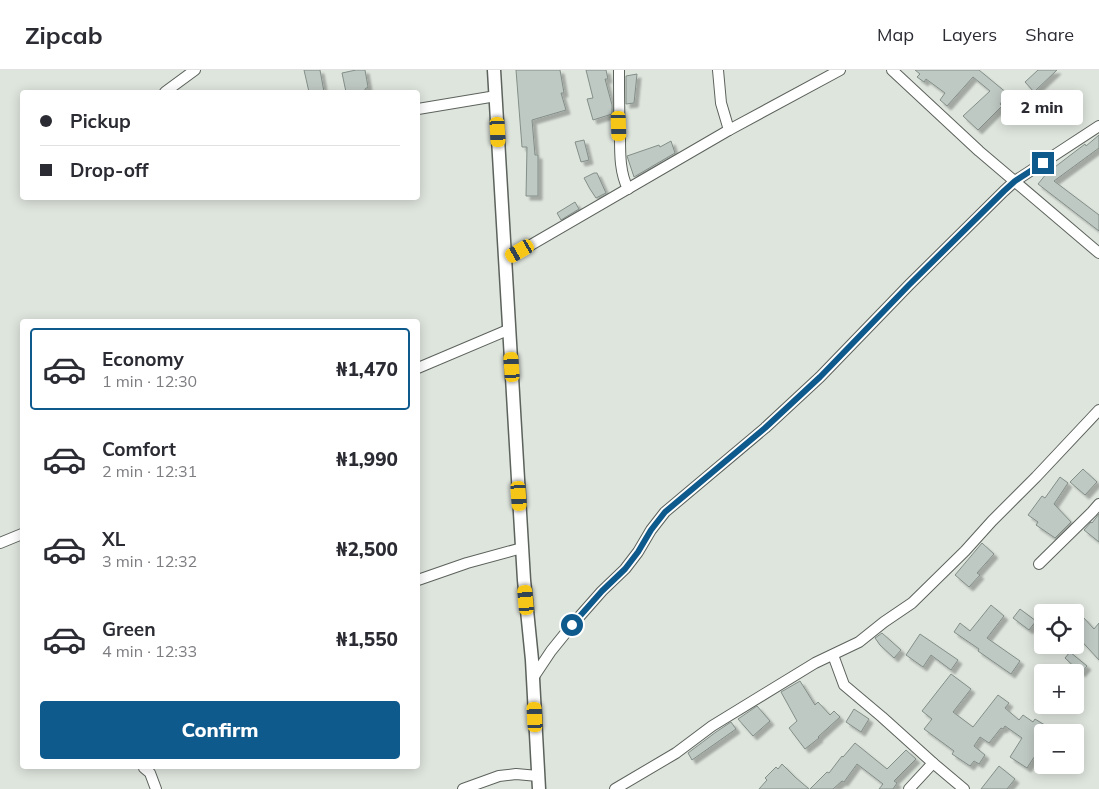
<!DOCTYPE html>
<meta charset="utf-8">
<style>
:root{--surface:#fff;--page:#f7f7f7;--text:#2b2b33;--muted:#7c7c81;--line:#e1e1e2;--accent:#0f5a8d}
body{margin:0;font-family:Mulish,sans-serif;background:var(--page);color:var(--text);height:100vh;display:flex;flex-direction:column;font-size:19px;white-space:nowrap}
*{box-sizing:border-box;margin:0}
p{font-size:16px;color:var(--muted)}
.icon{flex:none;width:28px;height:28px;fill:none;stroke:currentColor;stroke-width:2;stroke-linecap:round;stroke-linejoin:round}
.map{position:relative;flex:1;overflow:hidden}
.sheet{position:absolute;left:20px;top:249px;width:400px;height:450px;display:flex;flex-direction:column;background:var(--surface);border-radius:5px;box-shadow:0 2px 12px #0003}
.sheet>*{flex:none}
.hud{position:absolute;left:20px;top:20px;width:400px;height:110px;border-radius:5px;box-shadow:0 2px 12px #0003;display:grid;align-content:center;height:110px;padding:0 20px;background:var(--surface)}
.controls{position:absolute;left:1034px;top:534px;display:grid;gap:10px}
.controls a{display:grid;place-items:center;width:50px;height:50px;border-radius:5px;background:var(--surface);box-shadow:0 2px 12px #0003;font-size:25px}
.end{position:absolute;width:22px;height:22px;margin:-11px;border:6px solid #0f5a8d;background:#fff;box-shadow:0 0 0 2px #fff}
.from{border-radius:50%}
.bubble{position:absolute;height:35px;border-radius:5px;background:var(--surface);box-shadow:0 2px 12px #0003;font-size:16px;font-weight:800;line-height:35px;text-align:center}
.car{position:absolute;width:15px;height:30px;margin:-15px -8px;border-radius:6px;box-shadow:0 0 4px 1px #0007;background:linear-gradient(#f5c518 24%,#345 0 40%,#f5c518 0 76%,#345 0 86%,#f5c518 0)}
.hud b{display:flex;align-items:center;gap:18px;height:48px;font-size:19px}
.hud b+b{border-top:1px solid var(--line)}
.hud i{width:12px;height:12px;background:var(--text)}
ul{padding:9px 0 0;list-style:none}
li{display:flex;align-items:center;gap:15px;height:82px;margin:0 10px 8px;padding:0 10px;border:2px solid transparent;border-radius:5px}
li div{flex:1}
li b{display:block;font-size:19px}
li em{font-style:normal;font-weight:800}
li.selected{border-color:var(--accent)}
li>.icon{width:45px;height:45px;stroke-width:1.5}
.primary-button{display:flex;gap:10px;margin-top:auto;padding:10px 20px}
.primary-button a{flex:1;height:58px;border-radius:5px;background:var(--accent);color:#fff;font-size:20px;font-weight:800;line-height:58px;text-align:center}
header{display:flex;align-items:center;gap:30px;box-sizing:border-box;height:70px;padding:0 25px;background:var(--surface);border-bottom:1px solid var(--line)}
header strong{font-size:24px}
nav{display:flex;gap:28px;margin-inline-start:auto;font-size:18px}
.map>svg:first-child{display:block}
</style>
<header>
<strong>Zipcab</strong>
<nav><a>Map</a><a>Layers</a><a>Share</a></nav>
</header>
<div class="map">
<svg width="1099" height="719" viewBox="0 0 1099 719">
<defs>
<filter id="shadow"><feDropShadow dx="4" dy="4" stdDeviation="1" flood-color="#0004"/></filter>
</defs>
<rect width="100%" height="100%" fill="#dee5dd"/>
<g fill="#bfc9c4" stroke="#848e89" filter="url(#shadow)">
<polygon points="304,0 320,0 324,22 309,22"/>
<polygon points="356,0 365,0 368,17 365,19 365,22 346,22 342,3"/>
<polygon points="516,0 560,0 564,23 561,23 566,40 532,50 535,85 538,85 538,126 526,126 527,77 522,77"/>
<polygon points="586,0 606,0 608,9 605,9 612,35 612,44 593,50 587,29 593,28"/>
<polygon points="915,0 979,0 1008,24 1000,34 1002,36 978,60 963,46 990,21 973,7 947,36 940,30 945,23 926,9 924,12 917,7 920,4"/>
<polygon points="1038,0 1057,0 1034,22 1025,12"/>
<polygon points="637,4 634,33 626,34 626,6"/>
<polygon points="1099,65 1099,78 1054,111 1099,145 1099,161 1038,114 1047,103 1085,74 1086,76"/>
<polygon points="584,70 589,90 581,92 575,72"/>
<polygon points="671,71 675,83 634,107 627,86 659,75 660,77"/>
<polygon points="594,103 597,103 606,123 596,128 590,119 584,108"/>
<polygon points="575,132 579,139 561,150 557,143"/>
<polygon points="1083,399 1097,412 1085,425 1070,412"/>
<polygon points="1060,407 1068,413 1054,434 1071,452 1055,468 1036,455 1038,452 1028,445 1042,426 1045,428"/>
<polygon points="1099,444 1099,472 1084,460 1091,452 1092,453"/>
<polygon points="982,473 994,484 977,503 980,505 969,517 955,505"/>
<polygon points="991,535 1004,546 987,568 1020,591 1011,604 978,581 979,579 954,562 960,553 970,561"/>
<polygon points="1020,539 1036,551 1029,560 1013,548"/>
<polygon points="1083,547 1094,559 1099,553 1099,590 1075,564 1075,555"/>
<polygon points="882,563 901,580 894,588 880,575 875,568"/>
<polygon points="920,564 958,590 951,600 931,585 923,597 906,585"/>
<polygon points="1070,582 1087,596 1081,603 1065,588"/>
<polygon points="951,604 971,619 953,642 973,657 998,625 1009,633 1005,638 1019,650 1023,645 1033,652 1035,649 1056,662 1042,662 1042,675 1027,698 1010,687 1022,668 1005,656 1003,659 1001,658 989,673 980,667 974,676 985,685 979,694 974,691 970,696 952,684 954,681 924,659 932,649 922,641"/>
<polygon points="800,611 815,635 818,632 830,645 834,641 840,647 818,667 819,668 805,679 789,658 797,651 781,622"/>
<polygon points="757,636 770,651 753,666 738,649"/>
<polygon points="854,639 869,649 861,662 846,652"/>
<polygon points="731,652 736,659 692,690 688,683 716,662"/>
<polygon points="855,673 887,699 906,680 916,689 894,711 897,713 893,719 879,719 883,714 857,694 844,712 842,711 833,719 810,719 827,702 829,703 842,686 843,687"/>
<polygon points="782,694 795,707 809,719 759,719 767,710 765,708 776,697 778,699"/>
<polygon points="999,696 1015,709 1007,719 981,719"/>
</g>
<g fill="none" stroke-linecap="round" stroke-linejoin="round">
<g stroke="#5c625c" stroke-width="12">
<g id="minor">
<path d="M619,0C619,23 619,45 620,68C620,85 620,103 628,119"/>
<polyline points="718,0 721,33 729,60"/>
<polyline points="892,0 979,81 1099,183"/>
<polyline points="165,22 195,0"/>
<polyline points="418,39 496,26"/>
<polyline points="505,190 729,60 840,0"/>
<polyline points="418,298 510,259"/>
<polyline points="0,473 22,464"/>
<polyline points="1039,494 1092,442 1099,434"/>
<polyline points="418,510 467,493 522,478"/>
<polyline points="833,585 844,615 882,647 933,693 964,719"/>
<polyline points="533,608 551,581 572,555 602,521 625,499 638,482 651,460 665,442 765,358 820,307 909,215 1004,121 1015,111 1099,56"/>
<polyline points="144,698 150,703 156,719"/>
<polyline points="463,719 499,706 516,704 538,706"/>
<polyline points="615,719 676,683 712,656 815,593 859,572 884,552 912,533 965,481 992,451 1036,407 1099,340"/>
<polyline points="909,719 933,693"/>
</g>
</g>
<g stroke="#5c625c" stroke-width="15">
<polyline id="tertiary" points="494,0 519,426 524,510 532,590 539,719"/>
</g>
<use href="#minor" stroke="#fff" stroke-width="10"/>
<use href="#tertiary" stroke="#fff" stroke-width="12"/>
</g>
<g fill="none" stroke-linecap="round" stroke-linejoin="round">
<polyline stroke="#0f5a8d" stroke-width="6" points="572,555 602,521 625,499 638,482 651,460 665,442 765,358 820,307 909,215 1004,121 1015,111 1043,93"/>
</g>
</svg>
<div class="controls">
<a><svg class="icon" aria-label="locate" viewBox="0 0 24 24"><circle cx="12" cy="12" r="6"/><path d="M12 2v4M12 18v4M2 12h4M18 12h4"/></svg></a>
<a>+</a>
<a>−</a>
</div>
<i class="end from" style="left:572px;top:555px"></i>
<i class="end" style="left:1043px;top:93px"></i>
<div class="bubble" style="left:1001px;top:20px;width:82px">2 min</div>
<i class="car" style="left:619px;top:56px;rotate:178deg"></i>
<i class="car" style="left:498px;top:62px;rotate:177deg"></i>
<i class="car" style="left:520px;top:181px;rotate:240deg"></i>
<i class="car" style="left:512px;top:297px;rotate:356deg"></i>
<i class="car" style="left:519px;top:426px;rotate:176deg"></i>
<i class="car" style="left:526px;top:530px;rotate:355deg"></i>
<i class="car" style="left:535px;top:647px;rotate:357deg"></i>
<div class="hud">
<b><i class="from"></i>Pickup</b>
<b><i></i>Drop-off</b>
</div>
<section class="sheet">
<ul>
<li class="selected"><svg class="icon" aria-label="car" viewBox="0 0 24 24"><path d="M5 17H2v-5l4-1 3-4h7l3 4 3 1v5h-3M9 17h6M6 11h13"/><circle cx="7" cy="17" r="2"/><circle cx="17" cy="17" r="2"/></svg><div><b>Economy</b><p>1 min · 12:30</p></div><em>₦1,470</em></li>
<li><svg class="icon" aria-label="car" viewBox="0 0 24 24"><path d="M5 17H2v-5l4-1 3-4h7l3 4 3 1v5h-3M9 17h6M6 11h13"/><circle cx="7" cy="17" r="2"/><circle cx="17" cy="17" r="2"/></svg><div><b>Comfort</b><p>2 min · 12:31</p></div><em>₦1,990</em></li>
<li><svg class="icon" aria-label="car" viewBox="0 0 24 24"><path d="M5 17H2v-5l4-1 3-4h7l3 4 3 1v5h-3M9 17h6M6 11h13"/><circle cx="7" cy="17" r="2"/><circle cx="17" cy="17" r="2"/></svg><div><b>XL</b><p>3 min · 12:32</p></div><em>₦2,500</em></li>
<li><svg class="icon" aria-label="car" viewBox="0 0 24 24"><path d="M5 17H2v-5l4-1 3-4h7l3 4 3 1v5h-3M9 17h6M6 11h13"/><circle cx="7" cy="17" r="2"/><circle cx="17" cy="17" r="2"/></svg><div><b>Green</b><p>4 min · 12:33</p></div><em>₦1,550</em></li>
</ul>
<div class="primary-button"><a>Confirm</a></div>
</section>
</div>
